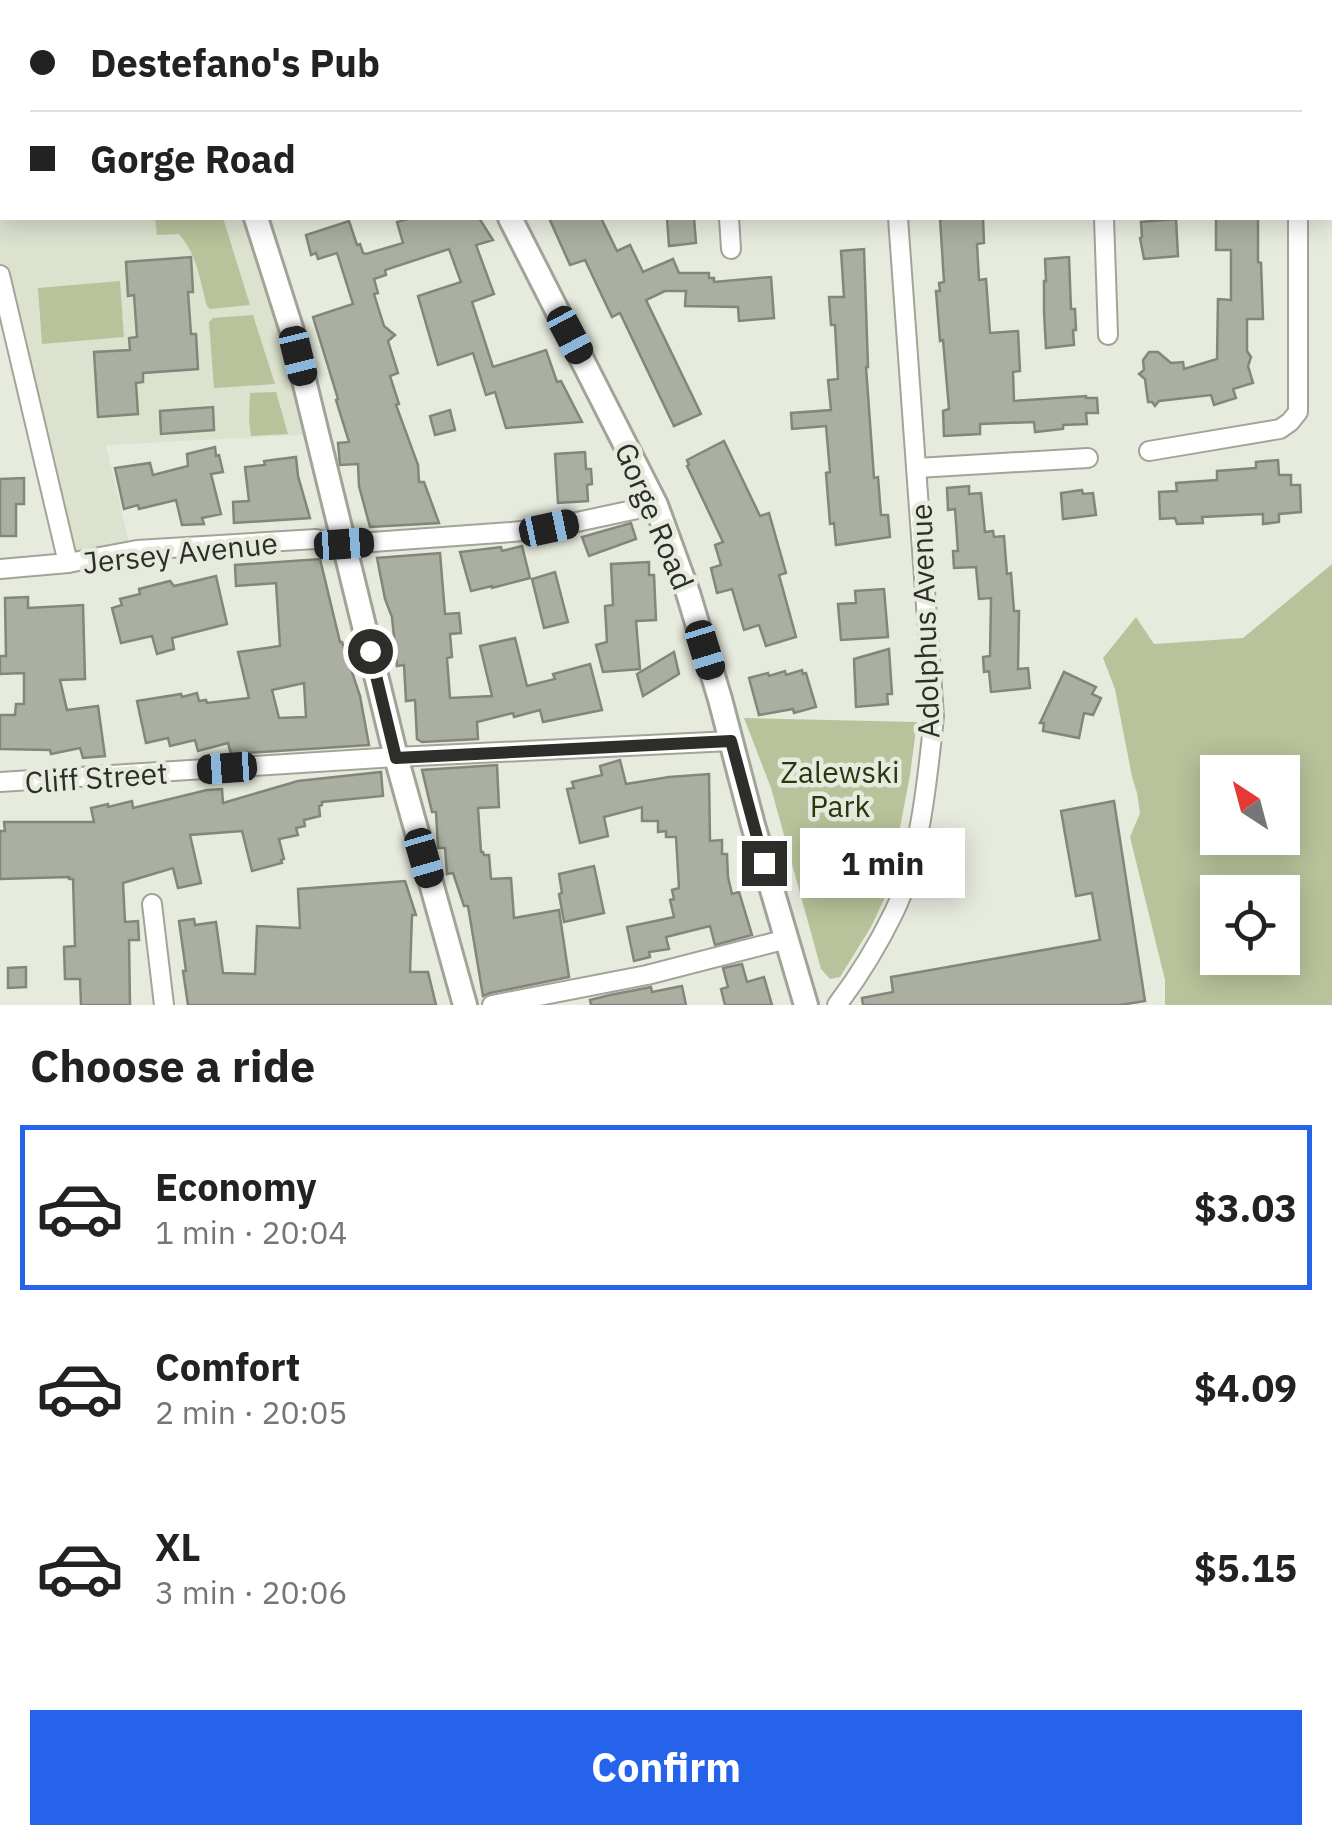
<!DOCTYPE html>
<meta charset="utf-8">
<style>
:root{--surface:#fff;--page:#f6f6f6;--text:#222;--muted:#767676;--line:#e0e0e0;--accent:#2563eb}
body{margin:0;font-family:"IBM Plex Sans",sans-serif;background:var(--page);color:var(--text);height:100vh;display:flex;flex-direction:column;font-size:38px;white-space:nowrap}
*{box-sizing:border-box;margin:0}
p{font-size:32px;color:var(--muted)}
.icon{flex:none;width:55px;height:55px;fill:none;stroke:currentColor;stroke-width:2;stroke-linecap:round;stroke-linejoin:round}
.map{position:relative;height:1005px;overflow:hidden}
.side{display:flex;flex-direction:column;background:var(--surface);flex:1}
.side>*{flex:none}
.banner{position:absolute;left:0px;top:0px;width:1332px;height:220px;box-shadow:0 5px 25px #0003;display:grid;align-content:center;height:220px;padding:0 30px;background:var(--surface)}
.needle{width:65px;rotate:324deg}
.controls{position:absolute;left:1200px;top:755px;display:grid;gap:20px}
.controls a{display:grid;place-items:center;width:100px;height:100px;border-radius:0px;background:var(--surface);box-shadow:0 5px 25px #0003;font-size:50px}
.end{position:absolute;width:45px;height:45px;margin:-22px;border:12px solid #2c2e29;background:#fff;box-shadow:0 0 0 5px #fff}
.from{border-radius:50%}
.bubble{position:absolute;height:70px;border-radius:0px;background:var(--surface);box-shadow:0 5px 25px #0003;font-size:32px;font-weight:800;line-height:70px;text-align:center}
.car{position:absolute;width:30px;height:60px;margin:-30px -15px;border-radius:12px;box-shadow:0 0 8px 2px #0007;background:linear-gradient(#222 24%,#8ab4d8 0 40%,#222 0 76%,#8ab4d8 0 86%,#222 0)}
.banner b{display:flex;align-items:center;gap:35px;height:95px;font-size:38px}
.banner b+b{border-top:2px solid var(--line)}
.banner i{width:25px;height:25px;background:var(--text)}
ul{padding:0;list-style:none}
li{display:flex;align-items:center;gap:30px;height:165px;margin:0 20px 15px;padding:0 10px;border:5px solid transparent;border-radius:0px}
li div{flex:1}
li b{display:block;font-size:38px}
li em{font-style:normal;font-weight:800}
li.on{border-color:var(--accent)}
li>.icon{width:90px;height:90px;stroke-width:1.5}
h2{padding:0 30px;font-size:45px;line-height:120px}
.action{display:flex;gap:20px;margin-top:auto;padding:20px 30px}
.action a{flex:1;height:115px;border-radius:0px;background:var(--accent);color:#fff;font-size:40px;font-weight:800;line-height:115px;text-align:center}
.map>svg:first-child{display:block}
</style>
<div class="map">
<svg width="1332" height="1005" viewBox="0 0 1332 1005">
<rect width="100%" height="100%" fill="#e7ebde"/>
<polygon fill="#dce2ce" points="0,147 2,147 2,218 256,218 317,434 106,445 131,551 68,563 0,275"/>
<g fill="#b8c39b" fill-rule="evenodd">
<path d="M155,218H223L250,305L210,309L207,306C200,281 197,254 179,234L157,235Z"/>
<polygon points="120,281 124,337 42,344 38,288"/>
<polygon points="253,315 275,384 214,388 209,322 213,318"/>
<polygon points="276,392 288,434 251,436 249,420 250,393"/>
<path d="M1332,564V1005H1165V980L1130,837L1140,813L1137,793L1132,777L1115,689L1103,658L1136,617L1154,644L1243,638ZM1218,772H1282V838H1218ZM1218,892H1282V958H1218Z"/>
<polygon points="744,718 917,722 910,775 888,891 871,927 840,977 830,979 821,969 771,788"/>
</g>
<g fill="#abafa2" stroke="#83867a" stroke-width="2.5" fill-rule="evenodd">
<polygon points="411,218 479,218 493,240 476,245 494,294 472,302 493,367 546,350 557,382 561,381 582,422 506,428 495,392 486,395 473,353 438,365 418,296 461,282 449,249 385,270 386,275 374,279 378,293 374,294 384,326 395,335 388,341 398,373 390,376 399,404 396,405 418,465 419,482 424,482 439,523 370,527 359,486 358,464 340,465 338,443 349,442 336,400 338,399 313,317 353,304 337,253 318,259 316,253 311,255 306,235 349,221 357,245 360,244 363,253 366,254 403,243 397,222"/>
<polygon points="549,218 601,218 617,251 630,245 643,272 673,259 679,273 709,273 709,278 714,278 714,282 771,277 774,318 739,321 738,307 685,306 686,291 665,291 646,300 701,414 674,426 620,313 612,317 585,260 570,265"/>
<polygon points="667,218 694,218 696,243 669,246"/>
<polygon points="940,218 983,218 984,243 977,244 979,280 986,279 990,333 1018,331 1020,371 1013,372 1014,401 1086,396 1086,398 1097,398 1098,413 1086,413 1087,424 1063,425 1063,429 1035,432 1034,422 980,424 980,434 944,436 943,411 949,409 943,340 940,341 936,291 940,291 939,283 944,282"/>
<polygon points="1216,218 1258,218 1258,262 1261,263 1263,319 1247,319 1247,351 1251,357 1248,366 1253,383 1233,389 1236,398 1214,405 1211,395 1159,401 1155,406 1152,402 1148,402 1145,379 1139,374 1144,370 1143,360 1149,352 1158,352 1171,363 1183,362 1184,369 1217,359 1218,299 1231,300 1231,250 1216,250"/>
<polygon points="1176,219 1178,256 1144,259 1140,238 1142,237 1141,222"/>
<polygon points="864,249 868,367 866,367 874,478 878,477 881,515 888,515 890,537 836,545 834,523 830,524 826,473 830,472 826,426 792,429 791,413 831,410 828,380 838,379 835,325 831,325 829,297 844,297 841,251"/>
<polygon points="191,257 193,292 188,292 191,334 196,334 198,369 143,373 143,382 136,383 138,414 98,417 94,352 130,350 129,338 137,337 134,295 128,296 126,262"/>
<polygon points="1069,257 1071,309 1075,309 1076,330 1073,330 1074,345 1046,348 1044,312 1044,281 1046,281 1045,259"/>
<polygon points="213,407 214,430 161,434 160,411"/>
<polygon points="450,410 455,430 435,435 430,416"/>
<polygon points="724,441 760,516 769,513 786,573 779,575 796,637 766,646 759,625 744,630 732,589 717,593 711,568 721,565 715,545 723,542 687,466 689,465 687,460"/>
<polygon points="215,447 216,456 219,455 223,472 211,474 221,514 202,518 204,524 182,525 176,500 139,509 138,505 124,509 115,468 150,463 153,475 188,466 187,454"/>
<polygon points="585,452 586,469 591,469 592,484 587,485 588,501 558,503 555,454"/>
<polygon points="296,457 298,476 310,518 234,523 233,502 249,501 245,467 265,465 264,461"/>
<polygon points="1278,460 1279,475 1291,475 1291,485 1300,485 1301,512 1279,514 1279,522 1263,524 1263,514 1202,517 1203,523 1177,524 1175,518 1160,519 1159,492 1177,491 1176,483 1217,480 1217,471 1256,468 1256,462"/>
<polygon points="24,478 24,504 16,504 16,536 0,536 0,479"/>
<polygon points="969,486 969,494 981,493 985,532 993,531 994,537 1004,536 1007,574 1011,573 1014,611 1019,611 1018,669 1028,668 1030,688 991,692 989,671 984,672 983,657 990,656 991,598 979,599 976,567 954,568 953,551 958,551 955,509 948,510 947,488"/>
<polygon points="1082,490 1083,494 1093,493 1096,515 1063,519 1061,493"/>
<polygon points="631,523 636,539 589,556 582,537"/>
<polygon points="522,546 530,578 492,588 492,586 471,591 460,552 501,547 502,551"/>
<polygon points="440,553 445,614 459,613 461,633 450,634 452,657 447,658 450,698 492,696 480,646 515,638 527,686 555,679 553,674 590,664 602,710 543,722 540,710 514,717 513,713 477,722 478,739 422,742 417,739 415,700 406,701 404,665 397,666 392,617 385,599 377,558"/>
<path d="M320,559L340,642H342L360,696L369,745L231,754L228,743L198,751L195,740L170,746L168,738L146,743L137,701L181,694L182,697L197,693L199,701L206,700L207,703L249,698L238,652L280,646L276,583L236,586L235,565ZM304,683L306,717L279,718L272,690Z"/>
<polygon points="649,562 649,575 654,575 656,620 636,621 640,669 603,672 596,645 607,642 605,606 613,605 611,564"/>
<polygon points="555,572 568,622 544,628 532,579"/>
<polygon points="216,576 227,624 172,638 174,649 157,654 152,636 121,643 112,608 122,605 120,599 140,594 139,589 170,581 174,586"/>
<polygon points="884,589 888,637 841,640 838,604 856,603 855,591"/>
<polygon points="28,597 28,608 83,605 85,679 60,680 67,710 98,706 105,756 83,758 80,748 51,754 50,750 0,749 0,715 15,715 16,704 24,704 24,673 0,674 0,656 6,656 5,598"/>
<polygon points="889,649 892,694 887,694 888,704 856,707 854,659"/>
<polygon points="674,652 679,674 643,696 637,674"/>
<polygon points="802,670 803,674 806,673 816,707 794,713 793,709 759,715 749,678 768,673 769,676 785,671 786,675"/>
<polygon points="1064,672 1096,687 1092,694 1101,698 1093,715 1084,713 1079,738 1043,731 1044,723 1040,723"/>
<polygon points="620,760 626,784 669,777 709,774 710,841 722,840 722,854 727,854 728,877 732,894 739,892 752,935 715,945 710,926 666,937 669,949 649,952 650,957 634,961 627,927 674,917 670,900 674,899 672,890 679,888 676,837 666,837 666,831 658,832 658,821 642,821 642,807 604,817 608,836 580,843 567,789 574,788 572,782 602,775 600,766"/>
<polygon points="497,765 499,807 478,808 481,852 483,852 484,855 489,855 491,879 511,878 514,918 559,910 569,977 490,993 483,996 468,906 464,906 453,873 447,874 445,848 438,848 436,812 432,812 422,770"/>
<polygon points="381,772 383,796 322,802 322,805 319,806 320,816 304,820 305,826 296,828 298,835 279,839 284,859 281,860 282,863 252,871 242,831 190,835 201,883 178,888 173,868 123,883 125,922 138,921 139,940 129,940 130,1005 81,1005 80,979 65,979 64,947 75,946 73,879 69,879 69,877 0,879 0,831 5,831 4,822 94,822 91,808 108,804 108,807 132,801 133,808 207,790 222,789 223,803 298,781"/>
<polygon points="1114,801 1145,1001 1120,1005 863,1005 862,998 893,992 891,977 1100,940 1092,893 1076,896 1061,811"/>
<polygon points="594,866 604,913 564,922 559,894 562,893 559,874"/>
<polygon points="405,881 416,915 412,915 410,972 428,972 436,1005 188,1005 183,971 186,971 179,921 194,919 195,925 216,922 223,973 255,974 257,926 300,928 298,889"/>
<polygon points="742,964 747,982 764,977 772,1005 725,1005 721,989 728,987 723,968"/>
<polygon points="26,967 26,987 8,988 8,968"/>
<polygon points="682,986 686,1005 591,1005 590,1000 610,995 651,987 652,992"/>
</g>
<g fill="none" stroke-linecap="round" stroke-linejoin="round">
<g stroke="#a1a598" stroke-width="22">
<g id="minor">
<polyline points="796,0 799,2"/>
<polyline points="1296,0 1297,2"/>
<polyline points="723,2 724,0"/>
<polyline points="1330,59 1332,59"/>
<polyline points="0,147 2,147"/>
<polyline points="729,218 731,249"/>
<polyline points="1104,218 1108,335"/>
<polyline points="0,275 68,563"/>
<polyline points="1149,451 1280,429 1290,422 1298,412 1298,218"/>
<polyline points="917,468 1088,458"/>
<polyline points="0,569 68,563 137,550 316,539 344,544 512,532 549,528 656,505"/>
<polyline points="0,782 396,757 731,741"/>
<polyline points="152,904 164,1005"/>
<polyline points="492,1005 647,975 787,939"/>
<path d="M837,1005C859,976 878,945 894,912C920,859 928,775 934,716L898,218"/>
</g>
</g>
<g stroke="#a1a598" stroke-width="28">
<g id="secondary">
<polyline points="190,0 191,2"/>
<polyline points="409,0 410,2"/>
<polyline points="256,218 292,331 396,757 465,1005"/>
<polyline points="510,218 656,505 688,593 720,699 753,825 806,1005"/>
</g>
</g>
<use href="#minor" stroke="#fff" stroke-width="18"/>
<use href="#secondary" stroke="#fff" stroke-width="22"/>
</g>
<g fill="none" stroke-linecap="round" stroke-linejoin="round">
<polyline stroke="#2c2e29" stroke-width="12" points="370,651 396,758 731,741 764,863"/>
</g>
<g text-anchor="middle" dominant-baseline="central" stroke-width="9" stroke-linejoin="round" paint-order="stroke">
<g font-size="30" fill="#2c2e29" stroke="#e7ebde">
<text transform="translate(655 516) rotate(67)">Gorge Road</text>
<text transform="translate(180 552) rotate(-6)">Jersey Avenue</text>
<text transform="translate(924 621) rotate(-92)">Adolphus Avenue</text>
<text transform="translate(96 777) rotate(-4)">Cliff Street</text>
</g>
<g font-size="30" fill="#2d350f" stroke="#e7ebde">
<text x="840" y="771">Zalewski<tspan x="840" dy="34">Park</tspan></text>
</g>
</g>
</svg>
<div class="controls">
<a><svg class="needle" viewBox="-14 -14 28 28"><path d="M0-13l5 13h-10z" fill="#e53935"/><path d="M0 13l5-13h-10z" fill="#767676"/></svg></a>
<a><svg class="icon" aria-label="locate" viewBox="0 0 24 24"><circle cx="12" cy="12" r="6"/><path d="M12 2v4M12 18v4M2 12h4M18 12h4"/></svg></a>
</div>
<i class="end from" style="left:370px;top:651px"></i>
<i class="end" style="left:764px;top:863px"></i>
<div class="bubble" style="left:800px;top:828px;width:165px">1 min</div>
<i class="car" style="left:570px;top:335px;rotate:152deg"></i>
<i class="car" style="left:298px;top:356px;rotate:166deg"></i>
<i class="car" style="left:549px;top:528px;rotate:78deg"></i>
<i class="car" style="left:344px;top:544px;rotate:86deg"></i>
<i class="car" style="left:705px;top:650px;rotate:163deg"></i>
<i class="car" style="left:227px;top:768px;rotate:266deg"></i>
<i class="car" style="left:424px;top:858px;rotate:164deg"></i>
<div class="banner">
<b><i class="from"></i>Destefano's Pub</b>
<b><i></i>Gorge Road</b>
</div>
</div>
<section class="side">
<h2>Choose a ride</h2>
<ul>
<li class="on"><svg class="icon" aria-label="car" viewBox="0 0 24 24"><path d="M5 17H2v-5l4-1 3-4h7l3 4 3 1v5h-3M9 17h6M6 11h13"/><circle cx="7" cy="17" r="2"/><circle cx="17" cy="17" r="2"/></svg><div><b>Economy</b><p>1 min · 20:04</p></div><em>$3.03</em></li>
<li><svg class="icon" aria-label="car" viewBox="0 0 24 24"><path d="M5 17H2v-5l4-1 3-4h7l3 4 3 1v5h-3M9 17h6M6 11h13"/><circle cx="7" cy="17" r="2"/><circle cx="17" cy="17" r="2"/></svg><div><b>Comfort</b><p>2 min · 20:05</p></div><em>$4.09</em></li>
<li><svg class="icon" aria-label="car" viewBox="0 0 24 24"><path d="M5 17H2v-5l4-1 3-4h7l3 4 3 1v5h-3M9 17h6M6 11h13"/><circle cx="7" cy="17" r="2"/><circle cx="17" cy="17" r="2"/></svg><div><b>XL</b><p>3 min · 20:06</p></div><em>$5.15</em></li>
</ul>
<div class="action"><a>Confirm</a></div>
</section>
